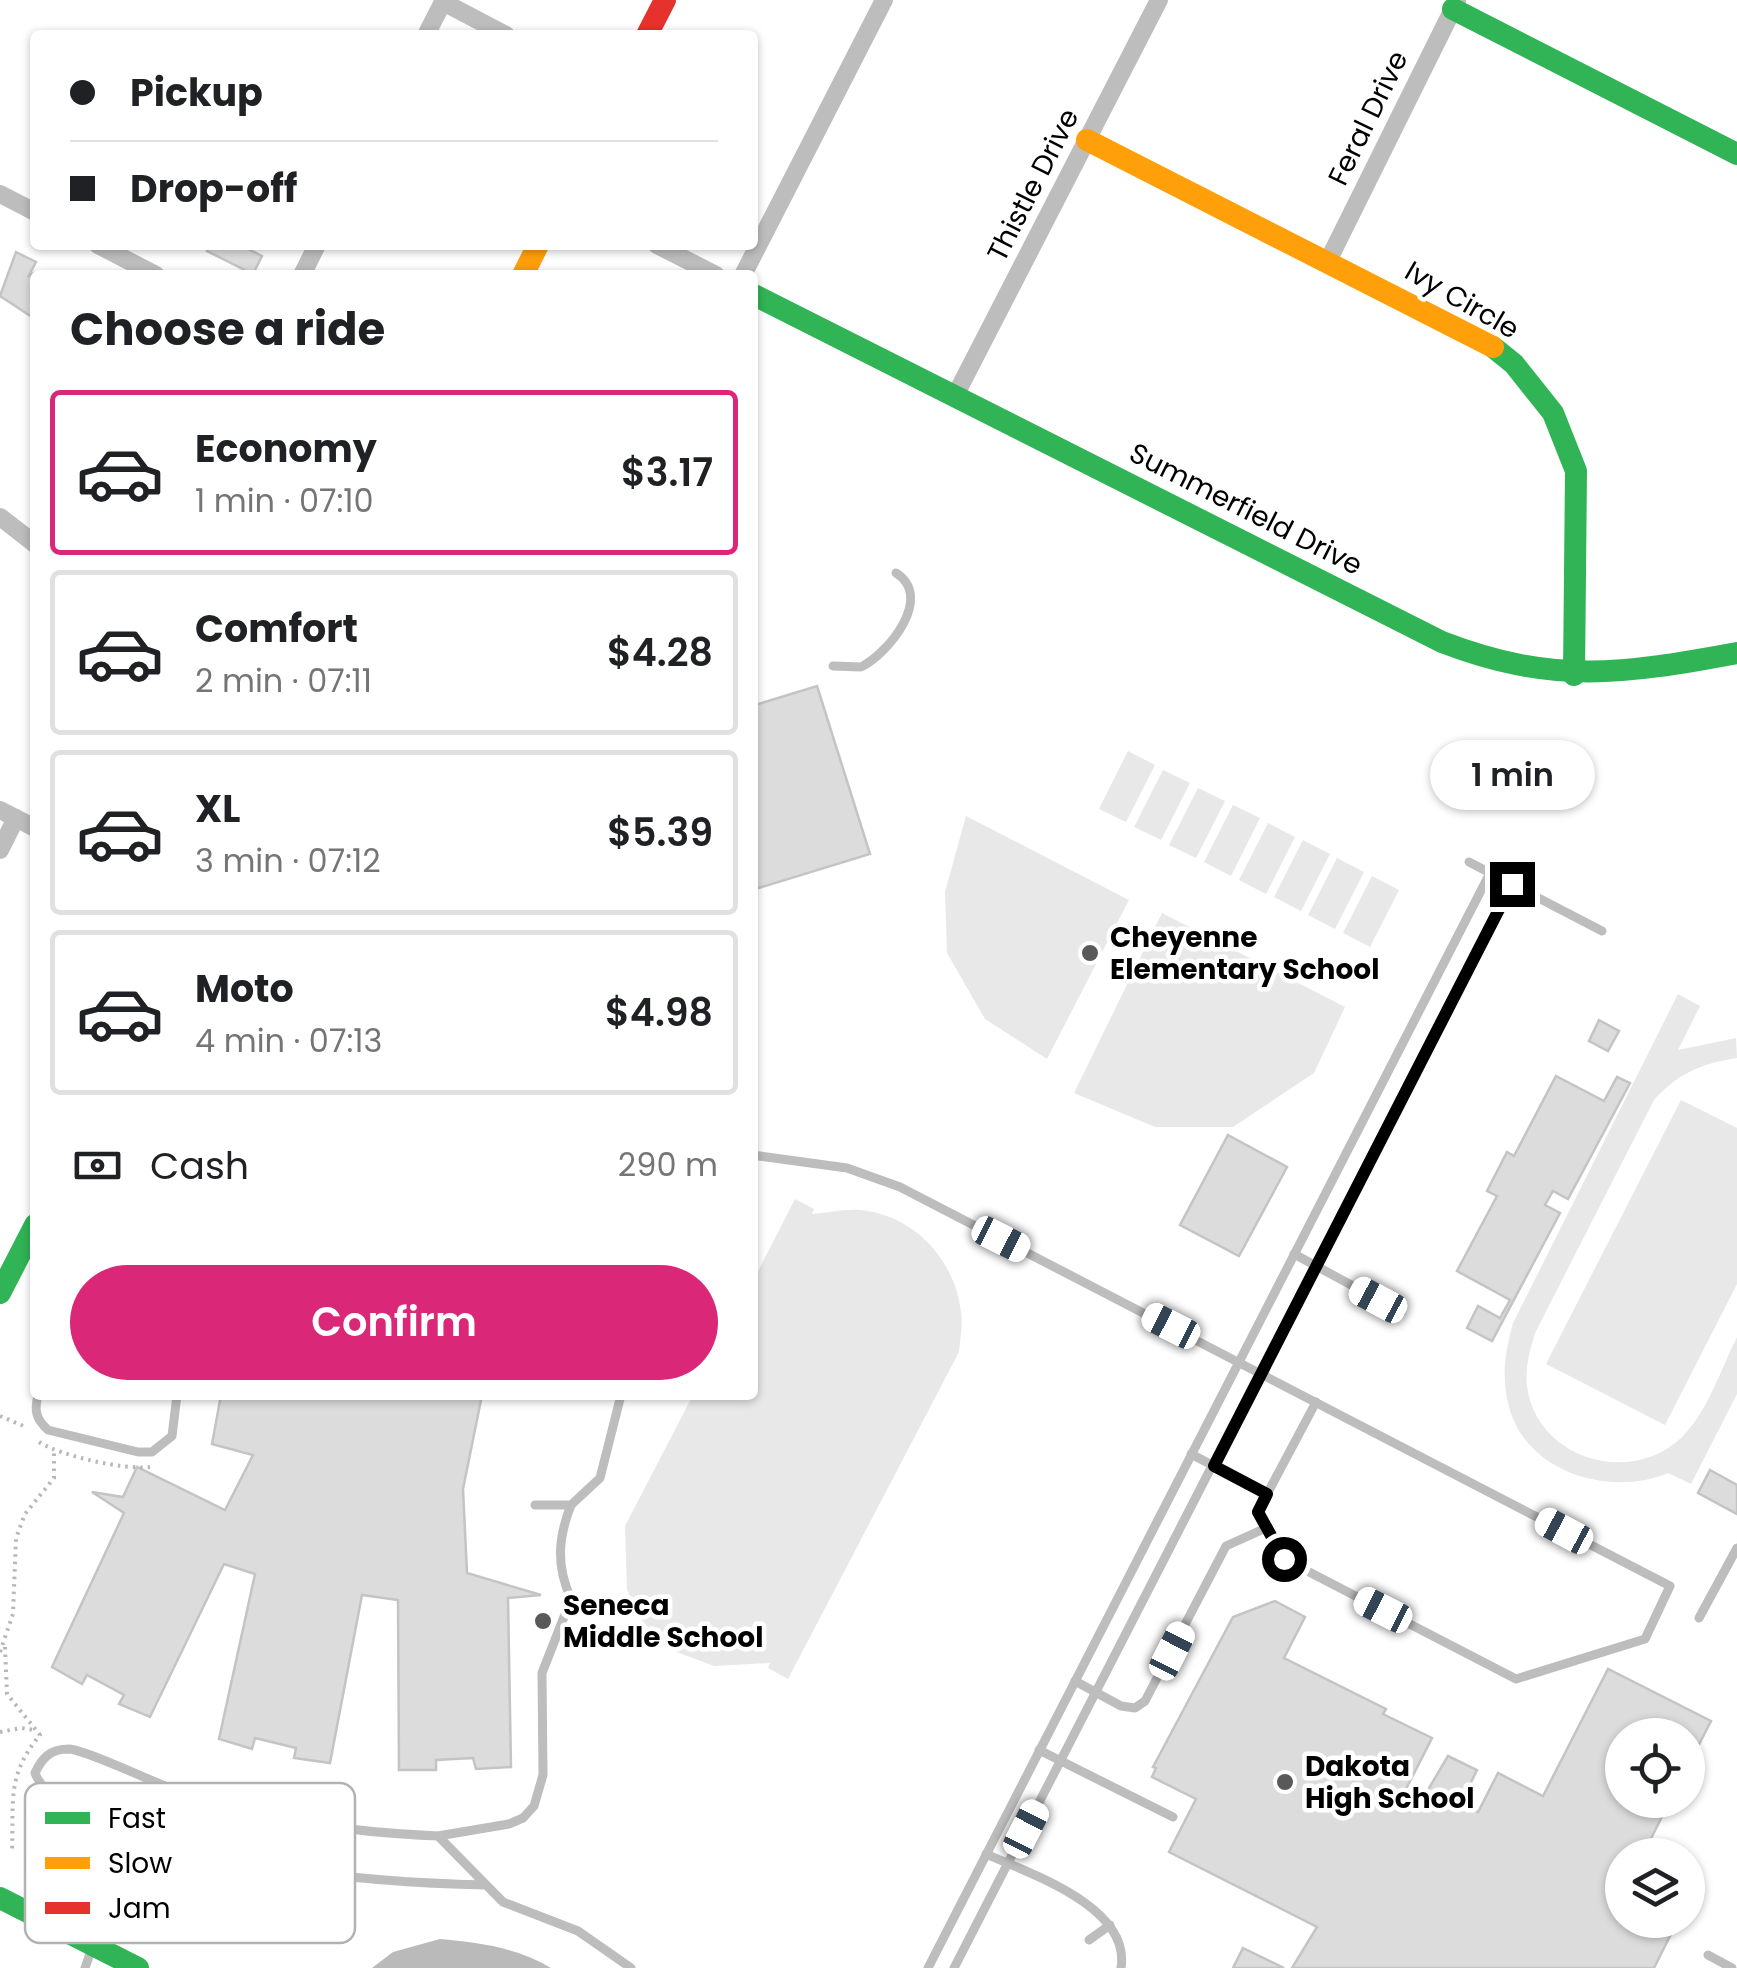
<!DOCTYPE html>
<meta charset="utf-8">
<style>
:root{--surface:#fff;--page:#f6f6f6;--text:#202124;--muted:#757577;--line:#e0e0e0;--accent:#db2777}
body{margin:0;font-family:Poppins,sans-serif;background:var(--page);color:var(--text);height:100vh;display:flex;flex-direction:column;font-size:38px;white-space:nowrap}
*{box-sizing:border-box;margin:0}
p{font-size:32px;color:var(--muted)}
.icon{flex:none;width:55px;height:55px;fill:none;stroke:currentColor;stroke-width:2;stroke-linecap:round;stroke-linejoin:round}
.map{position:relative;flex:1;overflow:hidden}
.sheet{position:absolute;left:30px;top:270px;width:728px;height:1130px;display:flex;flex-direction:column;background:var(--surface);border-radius:10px;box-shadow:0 2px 8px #0004}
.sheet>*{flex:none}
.guide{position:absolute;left:30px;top:30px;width:728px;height:220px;border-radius:10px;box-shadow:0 2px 8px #0004;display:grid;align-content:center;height:220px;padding:0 40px;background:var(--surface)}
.tools{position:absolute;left:1605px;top:1718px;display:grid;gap:20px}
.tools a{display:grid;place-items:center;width:100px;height:100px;border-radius:50%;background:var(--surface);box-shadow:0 2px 8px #0004;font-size:50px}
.end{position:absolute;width:45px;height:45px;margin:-22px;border:12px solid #000;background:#fff;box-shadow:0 0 0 5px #fff}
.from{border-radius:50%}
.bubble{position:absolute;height:70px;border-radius:35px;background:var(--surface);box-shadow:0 2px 8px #0004;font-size:32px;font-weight:600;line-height:70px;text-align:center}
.car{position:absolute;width:30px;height:60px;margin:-30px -15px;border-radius:12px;box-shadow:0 0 8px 2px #0007;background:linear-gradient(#fff 24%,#345 0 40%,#fff 0 76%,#345 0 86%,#fff 0)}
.guide b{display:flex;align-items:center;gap:35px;height:95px;font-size:38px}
.guide b+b{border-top:2px solid var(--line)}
.guide i{width:25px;height:25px;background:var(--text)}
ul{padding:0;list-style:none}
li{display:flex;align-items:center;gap:30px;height:165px;margin:0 20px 15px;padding:0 20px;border:5px solid var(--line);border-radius:10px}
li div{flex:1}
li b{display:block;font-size:38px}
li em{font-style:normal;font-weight:600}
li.selected{border-color:var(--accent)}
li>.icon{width:90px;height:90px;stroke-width:1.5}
h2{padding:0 40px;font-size:45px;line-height:120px}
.pay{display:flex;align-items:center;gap:25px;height:110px;padding:0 40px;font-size:38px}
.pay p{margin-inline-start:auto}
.action{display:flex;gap:20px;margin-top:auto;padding:20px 40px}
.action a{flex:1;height:115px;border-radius:60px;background:var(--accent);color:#fff;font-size:40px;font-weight:600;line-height:115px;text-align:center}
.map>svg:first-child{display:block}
</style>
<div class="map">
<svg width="1737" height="1968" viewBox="0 0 1737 1968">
<rect width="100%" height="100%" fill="#fff"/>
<g fill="#e8e8e8">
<polygon points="1128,751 1155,765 1126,822 1099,809"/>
<polygon points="1163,770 1190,783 1161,840 1134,827"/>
<polygon points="1198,788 1225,801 1196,858 1169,845"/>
<polygon points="1233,805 1260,818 1231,876 1204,862"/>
<polygon points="966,816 1129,900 1047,1059 985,1019 947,953 945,892"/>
<polygon points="1268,823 1295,837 1266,894 1239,880"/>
<polygon points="1303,840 1330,854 1301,911 1274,897"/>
<polygon points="1337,858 1364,872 1335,929 1308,915"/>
<polygon points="1372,876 1399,890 1370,947 1343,933"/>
<polygon points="1162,913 1345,1007 1314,1073 1233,1127 1155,1127 1074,1093"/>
<path d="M1678,994L1700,1006L1678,1050L1736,1038L1737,1058C1702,1063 1677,1074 1654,1100L1535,1333C1530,1350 1525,1367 1527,1386C1536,1458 1629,1487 1681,1438C1707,1413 1721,1369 1737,1337V1394L1691,1484L1668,1473C1611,1497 1527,1474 1509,1407C1501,1377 1505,1352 1513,1323Z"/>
<polygon points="1681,1100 1737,1128 1737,1284 1665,1425 1546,1364"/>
<path d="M795,1199L814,1209L812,1214C827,1213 844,1209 859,1210C913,1214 955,1259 961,1312C963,1325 960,1339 959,1352L788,1679L768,1668L770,1663L714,1666L666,1648L635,1612L627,1589L625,1526L693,1395H752L753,1281Z"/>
</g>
<path fill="#bababa" d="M440,1939C478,1942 518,1948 551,1968H372L393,1952Z"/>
<g fill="#dcdcdc" stroke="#c4c4c4" stroke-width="2.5">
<polygon points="211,245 250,245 248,249 262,256 253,274 207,251"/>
<polygon points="16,252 36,262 28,277 34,273 38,275 35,319 0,296"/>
<polygon points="817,686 870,854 752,890 752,706"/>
<polygon points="1599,1020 1619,1031 1608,1051 1589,1041"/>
<polygon points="1556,1076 1604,1101 1617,1077 1630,1083 1568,1199 1553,1191 1545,1205 1560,1213 1492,1341 1467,1328 1478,1306 1500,1318 1510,1300 1457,1271 1497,1196 1487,1191 1507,1152 1514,1156"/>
<polygon points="1228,1135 1287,1167 1239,1256 1180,1225"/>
<polygon points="221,1395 482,1395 463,1489 467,1573 541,1595 508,1598 511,1767 476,1769 473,1758 436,1760 436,1770 399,1770 398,1600 362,1595 330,1763 294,1758 296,1748 255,1738 252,1749 219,1739 255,1574 224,1564 150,1717 119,1704 124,1695 87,1675 82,1684 52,1667 124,1513 92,1492 123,1497 137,1467 225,1510 253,1455 212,1444"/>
<polygon points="1710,1470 1737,1485 1737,1514 1698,1493"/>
<polygon points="1275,1601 1305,1617 1284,1658 1386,1709 1383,1714 1432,1738 1405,1791 1422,1800 1448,1756 1477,1770 1461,1803 1478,1812 1498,1773 1543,1796 1608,1669 1711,1721 1688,1766 1688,1735 1622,1735 1622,1800 1670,1800 1644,1853 1648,1855 1622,1855 1622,1920 1678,1920 1654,1968 1292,1968 1317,1927 1169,1852 1196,1799 1152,1777 1156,1768 1153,1767 1233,1617"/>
<polygon points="1243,1948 1284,1968 1233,1968"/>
</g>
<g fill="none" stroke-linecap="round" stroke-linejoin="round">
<g stroke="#b8b8b8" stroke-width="4" stroke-dasharray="2.5 5" stroke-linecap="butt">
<polyline points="0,1416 26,1427"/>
<path d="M39,1442C61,1456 124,1470 150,1467"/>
<path d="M5,1647L7,1694L40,1735C6,1776 14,1801 12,1853"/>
<polyline points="0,1652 13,1614 16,1538 25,1514 54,1478 54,1450"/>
<polyline points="0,1732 21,1728 35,1730"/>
</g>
<g stroke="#bdbdbd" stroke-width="9">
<path d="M833,666L861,667C889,653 934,597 896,573"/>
<polyline points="1469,862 1602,931"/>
<polyline points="752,1155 847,1168 900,1187 1670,1586 1645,1639 1516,1679 1284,1559 1257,1513 1316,1402"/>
<polyline points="1294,1254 1401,1312"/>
<path d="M38,1395C34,1411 36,1419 48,1430L138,1452H152L172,1436L177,1395"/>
<polyline points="1191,1454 1267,1494"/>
<polyline points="535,1505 571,1505 600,1478 621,1395"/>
<polyline points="1699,1618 1737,1548"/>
<polyline points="1075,1681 1121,1706 1135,1708 1145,1701 1226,1546 1266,1528"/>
<polyline points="1039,1750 1173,1817"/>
<path d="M438,1836L509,1824L523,1818L534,1806L543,1775L542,1673L571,1599C556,1566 558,1538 571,1505"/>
<path d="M986,1854C1031,1874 1131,1907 1121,1968"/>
<path d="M486,1885C353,1882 235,1869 110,1820C84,1810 46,1802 35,1773C42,1758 50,1749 69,1749C86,1750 153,1782 175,1790C262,1820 347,1832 438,1836L503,1902L578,1931L631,1968"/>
<polyline points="1089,1940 1110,1925"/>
<polyline points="1708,1955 1732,1968"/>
<polyline points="85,1968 92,1948"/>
<polyline points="928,1968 1490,873"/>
<polyline points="954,1968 1511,884"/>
</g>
<g stroke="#bdbdbd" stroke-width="18">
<polyline points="443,2 506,35"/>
<polyline points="426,35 444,0"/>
<polyline points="0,194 35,212"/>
<polyline points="98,245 156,275"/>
<polyline points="657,245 716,275"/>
<polyline points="1328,261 1457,1"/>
<polyline points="302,275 317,245"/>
<polyline points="743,275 884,0"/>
<polyline points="955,396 1159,0"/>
<polyline points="0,517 35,544"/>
<polyline points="0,810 35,828"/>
<polyline points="0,850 16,818"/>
</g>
<g stroke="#30b455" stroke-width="22">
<polyline points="1453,9 1737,154"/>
<path d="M752,294L1442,642C1554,685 1623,674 1737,653"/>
<polyline points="1493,347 1514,364 1553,413 1576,471 1574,675"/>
<polyline points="0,1293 35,1225"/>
<polyline points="0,1898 138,1968"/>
</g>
<g stroke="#ff9f0a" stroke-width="22">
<polyline points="1087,140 1493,347"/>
<polyline points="523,275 538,245"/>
</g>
<polyline stroke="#e5322d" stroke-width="22" points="647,35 665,0"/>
</g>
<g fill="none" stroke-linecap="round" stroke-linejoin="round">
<polyline stroke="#000" stroke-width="12" points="1284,1559 1258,1512 1267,1494 1214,1466 1512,884"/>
</g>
<g fill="#595959" stroke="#fff" stroke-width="4">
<circle cx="1090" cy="953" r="10"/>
<circle cx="543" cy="1621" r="10"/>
<circle cx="1285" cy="1782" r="10"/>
</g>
<g text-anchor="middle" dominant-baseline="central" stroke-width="9" stroke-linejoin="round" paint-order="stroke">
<g font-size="28" fill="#000" stroke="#fff">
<text transform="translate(1368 118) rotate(-64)">Feral Drive</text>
<text transform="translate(1033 185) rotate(-63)">Thistle Drive</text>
<text transform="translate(1462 300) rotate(30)">Ivy Circle</text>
<text transform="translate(1246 509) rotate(27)">Summerfield Drive</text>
</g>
<g font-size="28" font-weight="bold" fill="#000" stroke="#fff" text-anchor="start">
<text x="1110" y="937">Cheyenne<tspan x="1110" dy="32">Elementary School</tspan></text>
<text x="563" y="1605">Seneca<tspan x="563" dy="32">Middle School</tspan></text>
<text x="1305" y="1766">Dakota<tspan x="1305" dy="32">High School</tspan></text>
</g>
</g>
<rect x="25" y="1783" width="330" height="160" rx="15" fill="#fff" stroke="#b2b2b2" stroke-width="2.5"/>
<rect x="45" y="1812" width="45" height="12" fill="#30b455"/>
<rect x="45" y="1857" width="45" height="12" fill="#ff9f0a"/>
<rect x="45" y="1902" width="45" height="12" fill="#e5322d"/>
<g font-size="28" fill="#000">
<text x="108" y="1828">Fast</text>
<text x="108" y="1873">Slow</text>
<text x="108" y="1918">Jam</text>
</g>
</svg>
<div class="tools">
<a><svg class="icon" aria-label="locate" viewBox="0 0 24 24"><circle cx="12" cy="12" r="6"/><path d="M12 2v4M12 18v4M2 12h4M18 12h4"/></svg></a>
<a><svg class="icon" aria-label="layers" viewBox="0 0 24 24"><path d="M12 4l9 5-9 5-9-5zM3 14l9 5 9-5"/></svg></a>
</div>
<i class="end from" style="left:1284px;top:1559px"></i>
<i class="end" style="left:1512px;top:884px"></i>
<div class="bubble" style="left:1430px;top:740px;width:165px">1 min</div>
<i class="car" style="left:1001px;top:1239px;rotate:117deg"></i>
<i class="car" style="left:1378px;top:1300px;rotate:298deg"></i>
<i class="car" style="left:1171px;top:1326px;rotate:297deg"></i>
<i class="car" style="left:1564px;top:1531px;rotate:298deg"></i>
<i class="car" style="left:1383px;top:1610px;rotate:297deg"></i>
<i class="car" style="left:1172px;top:1651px;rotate:27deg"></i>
<i class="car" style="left:1026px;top:1829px;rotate:27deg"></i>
<div class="guide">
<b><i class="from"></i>Pickup</b>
<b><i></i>Drop-off</b>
</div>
<section class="sheet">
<h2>Choose a ride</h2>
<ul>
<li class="selected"><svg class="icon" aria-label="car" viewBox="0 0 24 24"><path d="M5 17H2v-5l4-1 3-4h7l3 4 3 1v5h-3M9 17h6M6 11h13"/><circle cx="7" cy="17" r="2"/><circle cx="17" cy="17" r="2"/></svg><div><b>Economy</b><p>1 min · 07:10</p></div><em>$3.17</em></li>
<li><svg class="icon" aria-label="car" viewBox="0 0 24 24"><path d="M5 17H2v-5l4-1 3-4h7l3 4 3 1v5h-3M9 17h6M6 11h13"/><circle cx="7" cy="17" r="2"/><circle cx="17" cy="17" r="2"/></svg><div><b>Comfort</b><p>2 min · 07:11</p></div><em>$4.28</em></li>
<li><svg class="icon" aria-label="car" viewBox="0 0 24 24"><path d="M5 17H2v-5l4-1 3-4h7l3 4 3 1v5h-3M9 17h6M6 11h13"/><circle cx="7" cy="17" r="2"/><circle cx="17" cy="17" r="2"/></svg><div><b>XL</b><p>3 min · 07:12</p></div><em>$5.39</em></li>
<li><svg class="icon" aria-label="car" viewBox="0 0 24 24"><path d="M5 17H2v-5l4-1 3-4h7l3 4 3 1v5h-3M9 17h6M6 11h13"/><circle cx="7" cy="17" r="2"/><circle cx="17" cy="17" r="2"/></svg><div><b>Moto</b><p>4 min · 07:13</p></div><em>$4.98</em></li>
</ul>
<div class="pay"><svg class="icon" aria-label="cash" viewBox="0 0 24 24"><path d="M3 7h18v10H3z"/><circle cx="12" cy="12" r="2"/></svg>Cash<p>290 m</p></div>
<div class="action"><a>Confirm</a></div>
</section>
</div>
